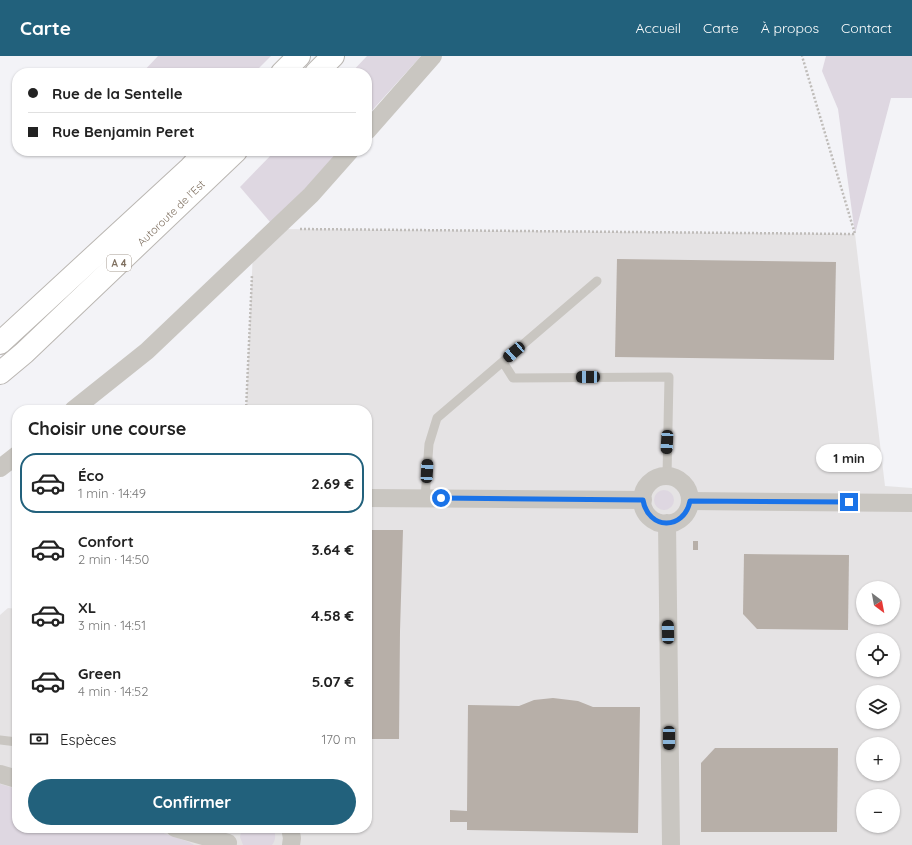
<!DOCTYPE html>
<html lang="fr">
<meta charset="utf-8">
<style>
:root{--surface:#fff;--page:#f2f2f2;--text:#222;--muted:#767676;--line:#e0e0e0;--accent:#22617c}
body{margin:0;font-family:Quicksand,sans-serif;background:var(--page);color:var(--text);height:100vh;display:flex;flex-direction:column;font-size:15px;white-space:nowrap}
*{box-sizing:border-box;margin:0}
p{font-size:13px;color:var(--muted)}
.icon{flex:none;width:22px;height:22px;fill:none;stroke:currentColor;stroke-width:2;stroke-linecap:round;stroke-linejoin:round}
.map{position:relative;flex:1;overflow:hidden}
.side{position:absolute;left:12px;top:349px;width:360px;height:428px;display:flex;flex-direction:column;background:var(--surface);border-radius:16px;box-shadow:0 1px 3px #0004}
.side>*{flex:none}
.banner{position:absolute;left:12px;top:12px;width:360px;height:88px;border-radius:16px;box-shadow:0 1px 3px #0004;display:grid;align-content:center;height:88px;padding:0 16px;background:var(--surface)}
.needle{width:26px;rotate:148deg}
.controls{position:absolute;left:856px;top:525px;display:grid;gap:8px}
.controls a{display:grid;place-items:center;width:44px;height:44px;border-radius:50%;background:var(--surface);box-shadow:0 1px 3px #0004;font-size:20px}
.end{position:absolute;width:18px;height:18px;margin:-9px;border:5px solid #1a73e8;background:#fff;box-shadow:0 0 0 2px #fff}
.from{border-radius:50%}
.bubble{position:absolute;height:28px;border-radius:14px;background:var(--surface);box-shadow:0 1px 3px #0004;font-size:13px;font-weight:800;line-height:28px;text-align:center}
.car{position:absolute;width:12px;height:24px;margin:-12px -6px;border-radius:5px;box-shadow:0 0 3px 1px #0007;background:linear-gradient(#222 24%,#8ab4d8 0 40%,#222 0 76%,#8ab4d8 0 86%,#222 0)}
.banner b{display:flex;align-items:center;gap:14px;height:38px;font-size:15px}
.banner b+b{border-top:1px solid var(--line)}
.banner i{width:10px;height:10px;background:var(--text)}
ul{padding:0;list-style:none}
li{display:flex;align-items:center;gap:12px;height:60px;margin:0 8px 6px;padding:0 8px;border:2px solid transparent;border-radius:16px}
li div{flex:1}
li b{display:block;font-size:15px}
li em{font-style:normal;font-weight:800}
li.active{border-color:var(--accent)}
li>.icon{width:36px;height:36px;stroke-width:1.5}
h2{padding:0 16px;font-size:18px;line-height:48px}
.pay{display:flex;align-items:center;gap:10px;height:44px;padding:0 16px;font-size:15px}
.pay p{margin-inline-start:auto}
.action{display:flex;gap:8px;margin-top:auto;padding:8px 16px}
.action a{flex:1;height:46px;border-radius:24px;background:var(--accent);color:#fff;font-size:16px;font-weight:800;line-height:46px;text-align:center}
header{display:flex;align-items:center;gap:24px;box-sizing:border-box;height:56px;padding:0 20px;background:var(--accent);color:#fff}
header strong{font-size:19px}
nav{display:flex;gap:22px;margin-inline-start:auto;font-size:14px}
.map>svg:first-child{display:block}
</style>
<header>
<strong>Carte</strong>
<nav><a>Accueil</a><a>Carte</a><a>À propos</a><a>Contact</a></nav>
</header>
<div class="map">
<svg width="912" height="789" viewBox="0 0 912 789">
<rect width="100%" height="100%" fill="#f3f3f7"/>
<path fill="#e5e3e4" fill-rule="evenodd" d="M276,173L855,178L885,430L912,432V789H0V559L8,552L17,553V772H367V354H246L253,194ZM863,532H893V562H863ZM863,584H893V614H863ZM863,636H893V666H863ZM863,688H893V718H863ZM863,740H893V770H863Z"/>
<g fill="#ded7e1">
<polygon points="158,0 271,0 254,17 142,17"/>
<polygon points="367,0 421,0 367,60 367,17 351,17"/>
<polygon points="826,0 912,0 912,42 891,42 855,178 838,53 822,15"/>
<polygon points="275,95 338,95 276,173 240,131"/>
<circle cx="664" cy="444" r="10"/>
<polygon points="0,728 17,733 17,772 149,772 189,786 194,789 0,789"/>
<path d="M242,772H273C276,778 276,784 272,789H243L240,781Z"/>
</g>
<g fill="#b7afa8">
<polygon points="617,203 836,206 834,304 615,301"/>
<polygon points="367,474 403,474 400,575 399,683 367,683"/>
<rect x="693" y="485" width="5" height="9"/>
<polygon points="744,498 849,499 848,574 757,573 743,558"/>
<polygon points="553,642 578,645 593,651 640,651 638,777 467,774 467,766 450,766 450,754 467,755 468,649 519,650 534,644"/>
<polygon points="715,692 838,692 837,776 701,776 701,707"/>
</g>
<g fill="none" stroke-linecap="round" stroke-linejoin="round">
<g stroke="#bab6b2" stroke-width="24">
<g id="highway">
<polyline points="282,17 299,0"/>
<polyline points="316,17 333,0"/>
<polyline points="0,287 190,112 206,95"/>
<polyline points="0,317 24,297 236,95"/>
</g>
</g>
<g stroke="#bfbcb9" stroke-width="2.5" stroke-dasharray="2 2" stroke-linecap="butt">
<polyline points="300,173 855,178 802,0"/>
<polyline points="246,354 252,219"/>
</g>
<g stroke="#c9c6c1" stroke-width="9">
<polyline points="503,306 513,322 669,321 667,420"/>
<polyline points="425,442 429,388 437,362 597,225"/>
<polyline points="0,684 17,686"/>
</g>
<g stroke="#c9c6c1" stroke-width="18">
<polyline points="367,75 433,0"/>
<polyline points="73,354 147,295 311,139 350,95"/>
<polyline points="0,412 17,399"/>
<circle cx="666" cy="444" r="24"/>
<polyline points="367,442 643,444"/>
<polyline points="690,445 912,447"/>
<polyline points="667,467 671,789"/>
<polyline points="0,718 17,723"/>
<polyline points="175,772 228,787"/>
<polyline points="290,772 292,782 291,789"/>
</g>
<use href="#highway" stroke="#fff" stroke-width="22"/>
</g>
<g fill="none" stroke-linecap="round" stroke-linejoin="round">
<path stroke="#1a73e8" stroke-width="5" d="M441,442L643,444C648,474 684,475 690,445L849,446"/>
</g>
<g text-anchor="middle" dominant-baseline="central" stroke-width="4" stroke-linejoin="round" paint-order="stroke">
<rect fill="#fff" stroke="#a59b90" stroke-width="1" x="107" y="199" width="24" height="16" rx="3"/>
<g font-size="10" font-weight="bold" fill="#7f7060">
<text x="119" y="207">A 4</text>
</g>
<g font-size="11" fill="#7f7060" stroke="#fff">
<text transform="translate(171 157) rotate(-44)">Autoroute de l’Est</text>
</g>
</g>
</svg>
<div class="controls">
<a><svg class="needle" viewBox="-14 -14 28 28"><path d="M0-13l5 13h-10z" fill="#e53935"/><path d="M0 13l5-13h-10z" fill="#767676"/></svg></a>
<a><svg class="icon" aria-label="locate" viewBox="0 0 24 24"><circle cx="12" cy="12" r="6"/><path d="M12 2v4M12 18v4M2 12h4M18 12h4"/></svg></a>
<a><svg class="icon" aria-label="layers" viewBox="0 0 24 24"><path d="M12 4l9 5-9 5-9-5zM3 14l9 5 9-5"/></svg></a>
<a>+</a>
<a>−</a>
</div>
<i class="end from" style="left:441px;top:442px"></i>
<i class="end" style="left:849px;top:446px"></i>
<div class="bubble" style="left:816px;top:388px;width:66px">1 min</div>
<i class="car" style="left:514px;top:296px;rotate:229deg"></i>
<i class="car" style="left:588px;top:321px;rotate:270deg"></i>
<i class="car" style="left:667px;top:386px;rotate:183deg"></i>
<i class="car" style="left:427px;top:415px;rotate:3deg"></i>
<i class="car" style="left:668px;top:576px;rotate:359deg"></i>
<i class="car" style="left:669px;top:682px;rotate:180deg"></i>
<div class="banner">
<b><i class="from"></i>Rue de la Sentelle</b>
<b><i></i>Rue Benjamin Peret</b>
</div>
<section class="side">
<h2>Choisir une course</h2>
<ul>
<li class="active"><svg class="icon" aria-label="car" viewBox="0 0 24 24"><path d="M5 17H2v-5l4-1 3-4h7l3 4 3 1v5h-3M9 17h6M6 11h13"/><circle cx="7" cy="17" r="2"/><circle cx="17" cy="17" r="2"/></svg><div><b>Éco</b><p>1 min · 14:49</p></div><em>2.69 €</em></li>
<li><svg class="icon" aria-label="car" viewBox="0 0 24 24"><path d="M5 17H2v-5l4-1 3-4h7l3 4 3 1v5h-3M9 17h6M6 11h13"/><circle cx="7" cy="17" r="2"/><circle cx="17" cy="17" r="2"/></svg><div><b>Confort</b><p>2 min · 14:50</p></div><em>3.64 €</em></li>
<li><svg class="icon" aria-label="car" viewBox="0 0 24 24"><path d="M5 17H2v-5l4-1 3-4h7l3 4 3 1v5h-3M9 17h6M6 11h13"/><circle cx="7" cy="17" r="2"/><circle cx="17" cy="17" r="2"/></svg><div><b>XL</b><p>3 min · 14:51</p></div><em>4.58 €</em></li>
<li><svg class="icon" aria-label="car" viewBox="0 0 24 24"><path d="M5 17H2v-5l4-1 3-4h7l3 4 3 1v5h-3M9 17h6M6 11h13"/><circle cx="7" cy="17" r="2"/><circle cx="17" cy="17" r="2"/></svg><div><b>Green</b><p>4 min · 14:52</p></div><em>5.07 €</em></li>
</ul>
<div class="pay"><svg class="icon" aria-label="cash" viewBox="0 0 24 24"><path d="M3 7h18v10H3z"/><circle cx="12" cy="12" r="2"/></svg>Espèces<p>170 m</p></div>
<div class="action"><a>Confirmer</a></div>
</section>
</div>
